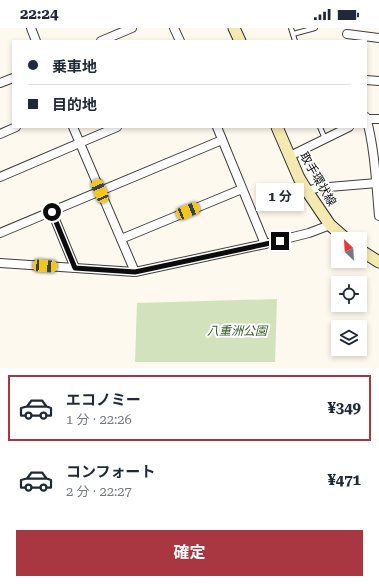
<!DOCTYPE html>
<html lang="ja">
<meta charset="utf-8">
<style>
:root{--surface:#fff;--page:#f2f2f3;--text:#1f2937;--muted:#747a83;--line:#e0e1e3;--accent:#a93742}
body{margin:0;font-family:"Roboto Serif","Noto Sans JP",serif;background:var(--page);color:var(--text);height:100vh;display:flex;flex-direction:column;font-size:15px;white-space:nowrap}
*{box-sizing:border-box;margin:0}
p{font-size:13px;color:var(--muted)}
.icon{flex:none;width:22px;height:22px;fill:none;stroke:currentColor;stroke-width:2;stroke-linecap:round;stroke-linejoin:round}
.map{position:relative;height:340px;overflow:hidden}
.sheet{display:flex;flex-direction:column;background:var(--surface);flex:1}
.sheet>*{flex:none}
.hud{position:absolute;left:12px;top:12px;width:355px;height:88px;border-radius:0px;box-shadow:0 2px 6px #0003;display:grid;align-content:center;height:88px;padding:0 16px;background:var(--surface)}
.needle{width:26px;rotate:335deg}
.buttons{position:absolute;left:331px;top:204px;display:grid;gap:8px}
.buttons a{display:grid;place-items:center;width:36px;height:36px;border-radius:0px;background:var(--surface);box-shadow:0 2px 6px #0003;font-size:20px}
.end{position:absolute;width:18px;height:18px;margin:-9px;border:5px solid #0c0c0c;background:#fff;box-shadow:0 0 0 2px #fff}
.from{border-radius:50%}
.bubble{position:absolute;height:28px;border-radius:0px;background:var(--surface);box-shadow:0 2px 6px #0003;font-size:13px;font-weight:700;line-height:28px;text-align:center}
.car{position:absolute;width:12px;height:24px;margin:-12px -6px;border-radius:5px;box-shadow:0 0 3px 1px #0007;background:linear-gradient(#f5c518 24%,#345 0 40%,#f5c518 0 76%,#345 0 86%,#f5c518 0)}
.hud b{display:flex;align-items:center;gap:14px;height:38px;font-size:15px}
.hud b+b{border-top:1px solid var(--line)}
.hud i{width:10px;height:10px;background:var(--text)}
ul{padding:7px 0 0;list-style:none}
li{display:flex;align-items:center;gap:12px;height:66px;margin:0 8px 6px;padding:0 8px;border:2px solid transparent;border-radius:0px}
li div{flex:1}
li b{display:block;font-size:15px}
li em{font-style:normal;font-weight:700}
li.active{border-color:var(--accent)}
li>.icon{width:36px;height:36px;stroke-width:1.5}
.primary-button{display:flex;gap:8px;margin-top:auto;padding:8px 16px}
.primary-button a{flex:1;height:46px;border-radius:0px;background:var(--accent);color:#fff;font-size:16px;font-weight:700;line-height:46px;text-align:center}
.status{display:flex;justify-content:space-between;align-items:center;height:28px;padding:0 20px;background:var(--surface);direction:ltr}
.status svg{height:11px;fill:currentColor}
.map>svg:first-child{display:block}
</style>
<div class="status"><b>22:24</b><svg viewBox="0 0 49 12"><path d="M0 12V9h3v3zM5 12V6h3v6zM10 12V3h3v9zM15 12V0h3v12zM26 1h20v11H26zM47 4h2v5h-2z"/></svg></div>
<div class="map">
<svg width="379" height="340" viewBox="0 0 379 340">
<rect width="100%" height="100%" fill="#fdf9ee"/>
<polygon fill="#d2e2bc" points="277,271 275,334 135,334 137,275"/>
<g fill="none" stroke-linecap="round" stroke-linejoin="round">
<g stroke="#3f3f3f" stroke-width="6">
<g id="lane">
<polyline points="291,0 295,13"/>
<polyline points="293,6 315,0"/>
<polyline points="320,99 325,111"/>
</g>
</g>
<g stroke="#3f3f3f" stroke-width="10">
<g id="street">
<polyline points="31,0 36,13"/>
<polyline points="174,0 180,13"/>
<polyline points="347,6 379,10"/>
<polyline points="101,13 132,0"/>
<polyline points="366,52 379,53"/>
<polyline points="0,55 13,50"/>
<path d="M366,89C375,121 376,155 379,188"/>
<polyline points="366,91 379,91"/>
<polyline points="73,99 135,244"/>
<polyline points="217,99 265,216"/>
<polyline points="0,106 16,99"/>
<polyline points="290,128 349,99"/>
<polyline points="0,149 117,99"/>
<polyline points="307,163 317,160 377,155"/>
<polyline points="52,184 75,240"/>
<polyline points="0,205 222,112"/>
<polyline points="121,211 242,161"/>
<polyline points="0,235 135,244 265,216 309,205 330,197"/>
</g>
</g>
<g stroke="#2e2e2e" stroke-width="13">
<g id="secondary">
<polyline points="234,0 240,13"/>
<polyline points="277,99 299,150 307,163 330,197 346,211"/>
<polyline points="360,222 379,234"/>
</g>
</g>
<use href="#lane" stroke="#fff" stroke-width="4"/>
<use href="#street" stroke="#fff" stroke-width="8"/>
<use href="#secondary" stroke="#f4eab1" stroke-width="11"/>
</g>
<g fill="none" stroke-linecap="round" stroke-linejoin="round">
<polyline stroke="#0c0c0c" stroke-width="5" points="52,184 75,240 135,244 280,213"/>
</g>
<g text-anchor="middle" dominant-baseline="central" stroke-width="4" stroke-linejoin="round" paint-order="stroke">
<g font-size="12" fill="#0c0c0c" stroke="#fff">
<text transform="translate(318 151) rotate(60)">取手環状線</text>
</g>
<g font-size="12" font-style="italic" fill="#335b25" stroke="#fff">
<text x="237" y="303">八重洲公園</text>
</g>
</g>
</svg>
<div class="buttons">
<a><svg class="needle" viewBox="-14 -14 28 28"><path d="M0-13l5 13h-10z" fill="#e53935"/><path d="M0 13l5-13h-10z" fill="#747a83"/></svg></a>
<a><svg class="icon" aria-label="locate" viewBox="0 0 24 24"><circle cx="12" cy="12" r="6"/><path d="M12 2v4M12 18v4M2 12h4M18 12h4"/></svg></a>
<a><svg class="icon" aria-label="layers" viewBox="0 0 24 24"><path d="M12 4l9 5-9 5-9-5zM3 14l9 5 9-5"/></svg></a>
</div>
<i class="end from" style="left:52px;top:184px"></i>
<i class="end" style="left:280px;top:213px"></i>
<div class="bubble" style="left:256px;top:155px;width:48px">1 分</div>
<i class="car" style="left:100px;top:163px;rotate:337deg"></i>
<i class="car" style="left:188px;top:183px;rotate:68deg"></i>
<i class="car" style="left:45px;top:238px;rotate:94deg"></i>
<div class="hud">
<b><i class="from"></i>乗車地</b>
<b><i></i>目的地</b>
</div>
</div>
<section class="sheet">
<ul>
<li class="active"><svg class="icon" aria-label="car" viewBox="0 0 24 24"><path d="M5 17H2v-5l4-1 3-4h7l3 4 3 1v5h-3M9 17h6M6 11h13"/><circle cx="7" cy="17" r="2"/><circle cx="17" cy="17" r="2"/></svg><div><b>エコノミー</b><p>1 分 · 22:26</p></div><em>¥349</em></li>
<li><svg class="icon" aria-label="car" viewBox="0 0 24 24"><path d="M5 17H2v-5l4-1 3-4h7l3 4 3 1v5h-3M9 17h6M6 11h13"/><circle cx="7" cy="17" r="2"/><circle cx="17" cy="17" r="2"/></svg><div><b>コンフォート</b><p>2 分 · 22:27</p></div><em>¥471</em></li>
</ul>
<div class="primary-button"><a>確定</a></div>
</section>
